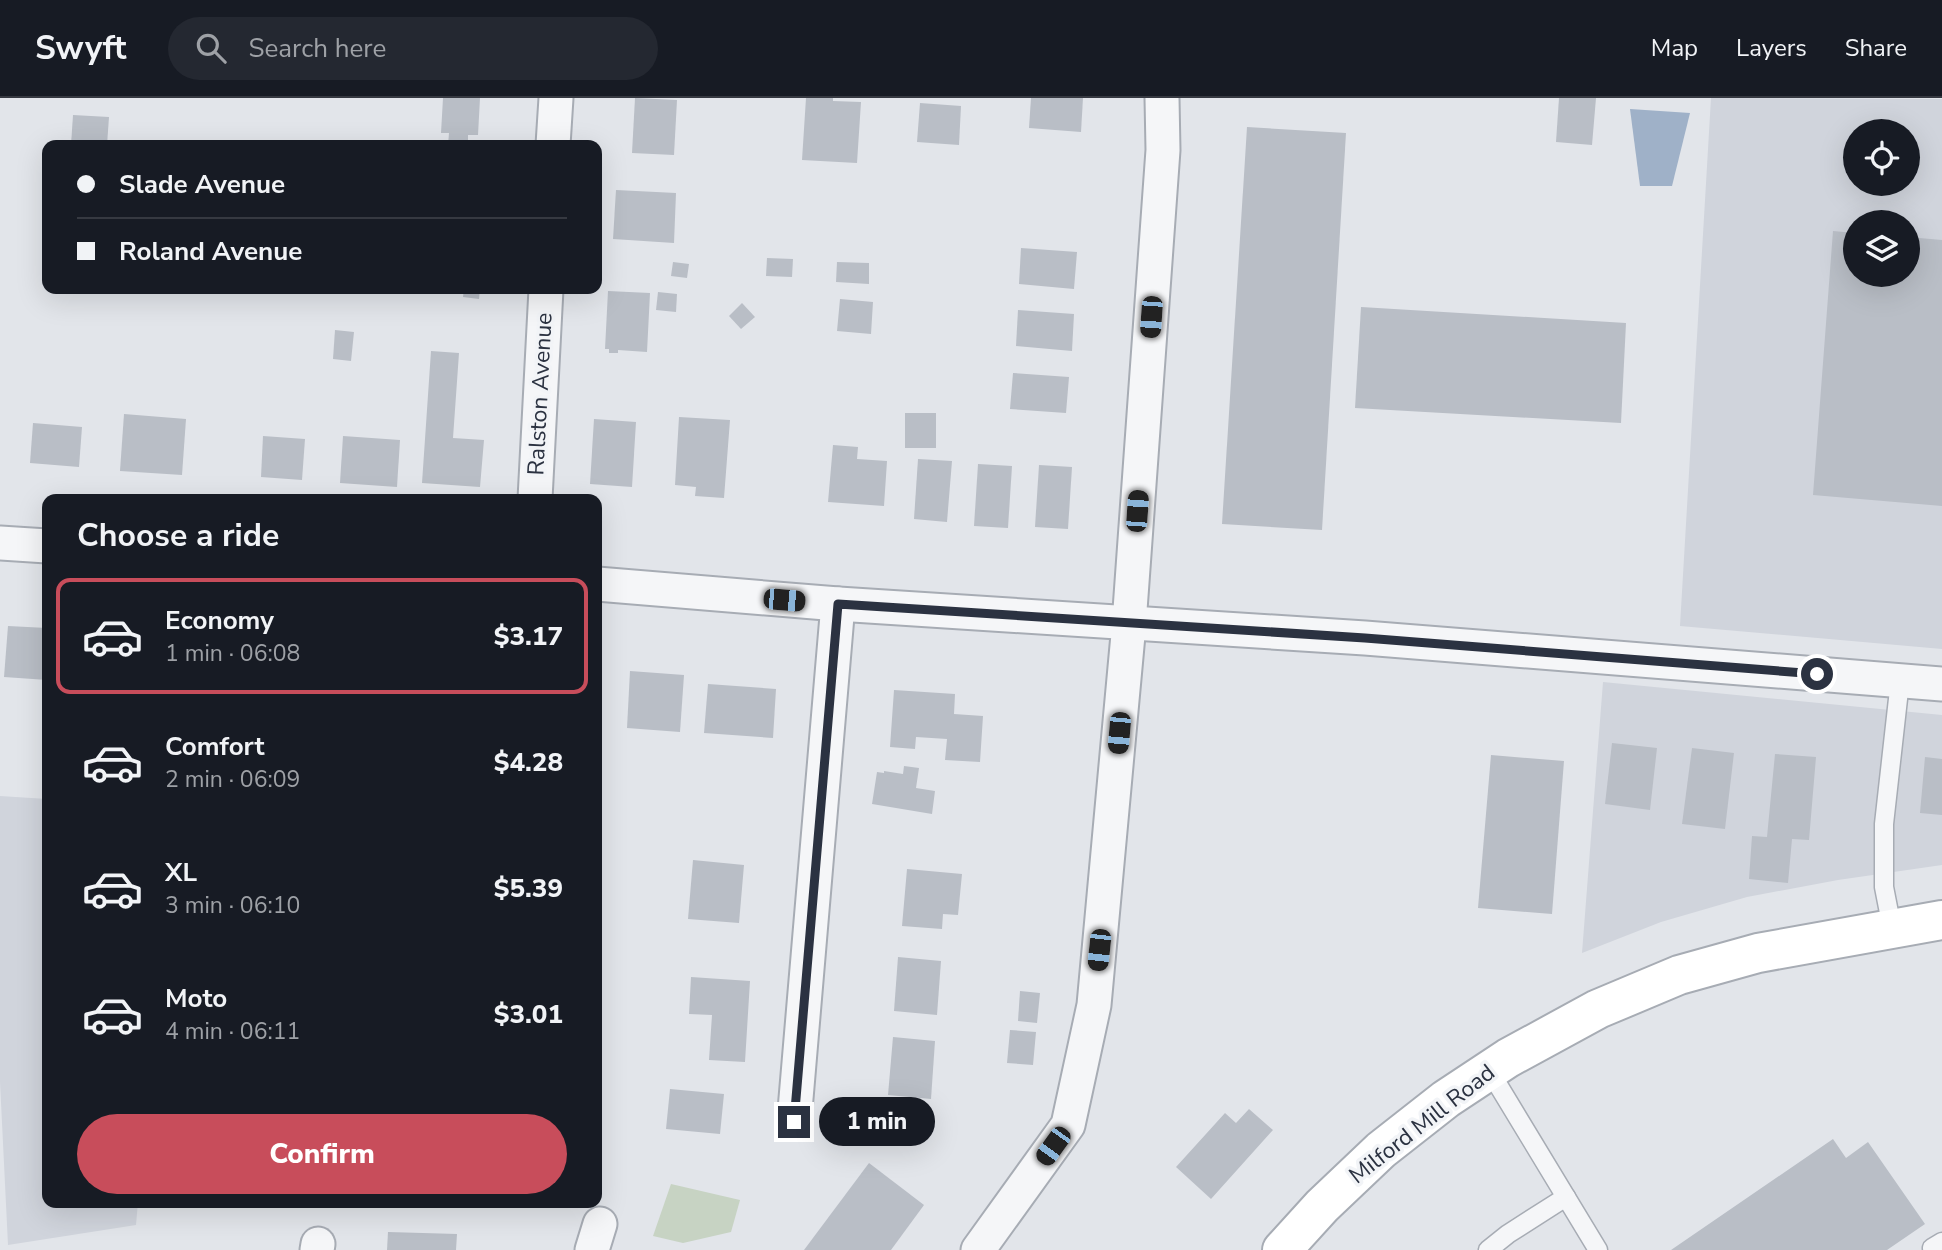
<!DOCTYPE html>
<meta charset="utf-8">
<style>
:root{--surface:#171b24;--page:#242831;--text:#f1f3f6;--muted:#9ea1a6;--line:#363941;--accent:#c84d5b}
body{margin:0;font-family:"Nunito Sans",sans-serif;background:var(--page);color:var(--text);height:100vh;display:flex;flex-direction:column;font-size:26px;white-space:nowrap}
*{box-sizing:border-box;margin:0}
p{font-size:23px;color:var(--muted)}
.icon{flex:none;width:38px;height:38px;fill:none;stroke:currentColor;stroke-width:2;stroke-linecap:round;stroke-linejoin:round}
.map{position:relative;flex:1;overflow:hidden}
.sheet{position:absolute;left:42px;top:396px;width:560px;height:714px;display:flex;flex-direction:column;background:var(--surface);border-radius:14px;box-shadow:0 7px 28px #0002}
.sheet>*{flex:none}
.guide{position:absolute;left:42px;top:42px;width:560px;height:154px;border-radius:14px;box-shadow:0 7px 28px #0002;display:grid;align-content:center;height:154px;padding:0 35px;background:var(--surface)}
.tools{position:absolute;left:1843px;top:21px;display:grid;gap:14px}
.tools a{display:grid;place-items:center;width:77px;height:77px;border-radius:50%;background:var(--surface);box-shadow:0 7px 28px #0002;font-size:35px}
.end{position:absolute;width:32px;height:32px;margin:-16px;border:9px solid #2b3241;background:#fff;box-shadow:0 0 0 4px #fff}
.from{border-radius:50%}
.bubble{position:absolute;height:49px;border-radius:24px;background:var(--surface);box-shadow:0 7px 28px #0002;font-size:23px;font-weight:800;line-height:49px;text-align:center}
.car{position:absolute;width:21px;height:42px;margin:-21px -10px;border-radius:9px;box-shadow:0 0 5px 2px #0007;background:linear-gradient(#222 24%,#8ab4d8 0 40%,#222 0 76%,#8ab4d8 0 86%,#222 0)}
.guide b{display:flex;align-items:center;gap:24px;height:66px;font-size:26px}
.guide b+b{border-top:2px solid var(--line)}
.guide i{width:18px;height:18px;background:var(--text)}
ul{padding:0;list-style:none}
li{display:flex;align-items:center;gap:21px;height:116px;margin:0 14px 10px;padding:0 21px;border:4px solid transparent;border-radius:14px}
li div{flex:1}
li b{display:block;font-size:26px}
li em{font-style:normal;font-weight:800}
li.current{border-color:var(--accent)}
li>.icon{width:63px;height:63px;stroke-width:1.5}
h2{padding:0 35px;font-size:32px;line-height:84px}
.cta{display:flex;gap:14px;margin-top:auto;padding:14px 35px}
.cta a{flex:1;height:80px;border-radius:42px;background:var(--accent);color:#fff;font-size:28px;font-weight:800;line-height:80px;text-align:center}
header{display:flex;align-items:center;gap:42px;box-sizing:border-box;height:98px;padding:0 35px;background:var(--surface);border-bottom:2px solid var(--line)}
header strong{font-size:33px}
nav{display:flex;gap:38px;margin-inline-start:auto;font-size:24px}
.search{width:490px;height:63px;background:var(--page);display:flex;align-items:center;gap:18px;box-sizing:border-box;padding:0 24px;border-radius:38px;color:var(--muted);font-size:26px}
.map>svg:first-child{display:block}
</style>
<header>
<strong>Swyft</strong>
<div class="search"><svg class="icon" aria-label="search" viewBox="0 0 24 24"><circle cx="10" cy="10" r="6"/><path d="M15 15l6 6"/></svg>Search here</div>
<nav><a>Map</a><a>Layers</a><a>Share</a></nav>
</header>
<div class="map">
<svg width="1942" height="1152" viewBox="0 0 1942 1152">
<rect width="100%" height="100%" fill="#e2e5ea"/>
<g fill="#d0d4dc" fill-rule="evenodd">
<path d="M1711,0L1942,1V551L1680,528ZM1855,33H1908V86H1855ZM1855,124H1908V177H1855Z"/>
<polygon points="1603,584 1942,617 1942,767 1838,782 1747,799 1661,824 1582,855"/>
<polygon points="0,698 47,701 47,1104 138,1104 136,1127 8,1147 0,984"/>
</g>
<polygon fill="#c7d3c3" points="671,1086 740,1102 731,1134 683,1145 653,1138"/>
<polygon fill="#9fb1c8" points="1630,11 1690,15 1672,88 1640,88"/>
<g fill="#b9bec6">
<polygon points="443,0 480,0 478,37 468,37 468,47 448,47 449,35 441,35"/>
<polygon points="635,0 677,2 674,57 632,55"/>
<polygon points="806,0 833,0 833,3 861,4 857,65 802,62"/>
<polygon points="1031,0 1083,0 1081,34 1029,30"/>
<polygon points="1559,0 1596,0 1592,47 1556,44"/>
<polygon points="920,5 961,8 959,47 917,44"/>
<polygon points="73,17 109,19 107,47 71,47"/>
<polygon points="1247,29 1346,35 1322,432 1222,426"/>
<polygon points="616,92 676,95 674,145 613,141"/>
<polygon points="1833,133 1855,135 1855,177 1908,177 1908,139 1942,142 1942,408 1813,397"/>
<polygon points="1021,150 1077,154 1074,191 1019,186"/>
<polygon points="767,160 793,161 792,179 766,178"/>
<polygon points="673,164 689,166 687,180 671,178"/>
<polygon points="837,164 869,165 869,186 836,184"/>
<polygon points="464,191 480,191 479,201 463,199"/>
<polygon points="608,193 650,195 647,254 618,252 618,255 609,255 609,251 605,251"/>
<polygon points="658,194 677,196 676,214 656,212"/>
<polygon points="840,201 873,204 871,236 837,233"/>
<polygon points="742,205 755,219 741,231 729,218"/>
<polygon points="1361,209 1626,225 1621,325 1355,310"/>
<polygon points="1018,212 1074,216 1072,253 1016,248"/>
<polygon points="335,232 354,234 351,263 333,261"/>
<polygon points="431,253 459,255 453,340 484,342 480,389 422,385"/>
<polygon points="1013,275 1069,279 1066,315 1010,311"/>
<rect x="905" y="315" width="31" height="35"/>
<polygon points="124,316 186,321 182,377 120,373"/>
<polygon points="679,319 730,322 724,400 695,398 696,389 675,387"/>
<polygon points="594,321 636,324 632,389 590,386"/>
<polygon points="33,325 82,329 79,369 30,365"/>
<polygon points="263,338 305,341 302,382 261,379"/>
<polygon points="343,338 400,342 397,389 340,385"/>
<polygon points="833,347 858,349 857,361 887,363 884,408 828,404"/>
<polygon points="918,361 952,363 947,424 914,421"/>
<polygon points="978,366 1012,368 1008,430 974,428"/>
<polygon points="1039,367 1072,369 1068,431 1035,429"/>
<polygon points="8,528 47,530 47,582 4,579"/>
<polygon points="630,573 684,577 680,634 627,630"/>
<polygon points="708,586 776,591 773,640 704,635"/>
<polygon points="894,592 955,596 954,616 983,618 980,664 945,662 947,641 916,639 915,651 890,649"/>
<polygon points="1612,645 1657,650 1650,712 1605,706"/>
<polygon points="1692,650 1734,655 1725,731 1682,726"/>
<polygon points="1775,656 1816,659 1809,742 1792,741 1788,785 1749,781 1752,738 1767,739"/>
<polygon points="1491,657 1564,663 1552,816 1478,810"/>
<polygon points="1925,659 1942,661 1942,717 1920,715"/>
<polygon points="904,668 919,670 916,690 935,693 932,716 872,706 877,674 884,675 884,673 903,676"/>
<polygon points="693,762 744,767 739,825 688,821"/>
<polygon points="907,771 962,776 958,817 943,816 942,831 902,828"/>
<polygon points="898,859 941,863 937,917 894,913"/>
<polygon points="691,879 750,883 745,964 709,962 712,917 689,916"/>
<polygon points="1020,893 1040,895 1037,925 1018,923"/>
<polygon points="1010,932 1036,934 1033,967 1007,965"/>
<polygon points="893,939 935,943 931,1001 888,997"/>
<polygon points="670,991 724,996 720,1036 666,1031"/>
<polygon points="1249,1011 1273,1032 1211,1101 1176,1069 1225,1015 1236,1025"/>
<polygon points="1833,1041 1846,1060 1868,1044 1925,1126 1887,1152 1671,1152"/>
<polygon points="869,1065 924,1107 891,1152 804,1152"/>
<polygon points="388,1134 457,1136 456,1152 387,1152"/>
</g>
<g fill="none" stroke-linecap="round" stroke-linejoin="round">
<g stroke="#a7acb4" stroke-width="21">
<g id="service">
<polyline points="1892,830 1884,789 1884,726 1900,583"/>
<polyline points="1489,972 1598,1152"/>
<polyline points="1932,1150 1942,1144"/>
<polyline points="1488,1152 1508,1136 1566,1099"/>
</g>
</g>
<g stroke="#a7acb4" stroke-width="37">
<g id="minor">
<polyline points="553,47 556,0"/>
<polyline points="535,401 546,191"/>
<polyline points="0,445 47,448"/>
<polyline points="597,486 838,506 1365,540 1942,586"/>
<polyline points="794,1024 838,506"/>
<polyline points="317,1152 318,1146"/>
<polyline points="592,1152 600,1126"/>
<polyline points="978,1152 1068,1027 1094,907 1129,526 1163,52 1162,0"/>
</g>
</g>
<g stroke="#a7acb4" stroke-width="42">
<polyline id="secondary" points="1282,1152 1322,1108 1381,1052 1446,1001 1508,960 1598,911 1679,877 1758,855 1942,822"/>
</g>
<use href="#service" stroke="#f5f6f8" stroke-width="18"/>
<use href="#minor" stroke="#f5f6f8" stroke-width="33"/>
<use href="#secondary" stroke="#fff" stroke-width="38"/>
</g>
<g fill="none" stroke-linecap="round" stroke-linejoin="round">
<polyline stroke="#2b3241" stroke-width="9" points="794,1024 838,506 1365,540 1817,576"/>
</g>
<g text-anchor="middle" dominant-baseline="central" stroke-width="7" stroke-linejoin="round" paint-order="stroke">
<g font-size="23" fill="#2b3241" stroke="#f2f4f7">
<text transform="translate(540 296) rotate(-87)">Ralston Avenue</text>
<text transform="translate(1422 1026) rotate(-38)">Milford Mill Road</text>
</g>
</g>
</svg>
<div class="tools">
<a><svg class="icon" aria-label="locate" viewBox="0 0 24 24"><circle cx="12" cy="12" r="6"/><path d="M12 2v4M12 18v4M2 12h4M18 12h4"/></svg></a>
<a><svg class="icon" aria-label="layers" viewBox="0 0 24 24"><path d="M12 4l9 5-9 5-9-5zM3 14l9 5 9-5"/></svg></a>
</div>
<i class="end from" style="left:1817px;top:576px"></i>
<i class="end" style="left:794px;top:1024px"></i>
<div class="bubble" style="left:819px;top:999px;width:116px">1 min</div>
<i class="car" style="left:1151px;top:219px;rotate:184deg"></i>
<i class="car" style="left:1137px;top:413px;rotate:4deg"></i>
<i class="car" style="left:784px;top:502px;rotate:95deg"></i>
<i class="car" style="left:1119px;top:635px;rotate:185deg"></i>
<i class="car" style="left:1099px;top:852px;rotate:186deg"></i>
<i class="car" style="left:1053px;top:1048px;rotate:216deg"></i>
<div class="guide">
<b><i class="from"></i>Slade Avenue</b>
<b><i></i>Roland Avenue</b>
</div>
<section class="sheet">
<h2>Choose a ride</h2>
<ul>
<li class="current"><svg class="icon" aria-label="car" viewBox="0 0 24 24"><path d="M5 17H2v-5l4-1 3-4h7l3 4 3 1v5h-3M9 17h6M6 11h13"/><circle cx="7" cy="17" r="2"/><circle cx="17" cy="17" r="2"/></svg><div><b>Economy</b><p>1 min · 06:08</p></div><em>$3.17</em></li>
<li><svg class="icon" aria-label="car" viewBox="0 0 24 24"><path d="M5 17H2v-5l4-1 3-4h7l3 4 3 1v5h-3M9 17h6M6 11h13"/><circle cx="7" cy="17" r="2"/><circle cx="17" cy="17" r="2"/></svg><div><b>Comfort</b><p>2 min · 06:09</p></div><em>$4.28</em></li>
<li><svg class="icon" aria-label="car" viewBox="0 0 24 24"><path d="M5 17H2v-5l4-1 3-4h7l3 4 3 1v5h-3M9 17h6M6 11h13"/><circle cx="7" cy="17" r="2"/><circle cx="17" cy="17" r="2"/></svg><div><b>XL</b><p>3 min · 06:10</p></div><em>$5.39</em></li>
<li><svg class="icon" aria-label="car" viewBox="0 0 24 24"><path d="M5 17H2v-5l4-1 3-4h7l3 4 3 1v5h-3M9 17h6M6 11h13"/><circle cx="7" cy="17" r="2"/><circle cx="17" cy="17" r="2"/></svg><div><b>Moto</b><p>4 min · 06:11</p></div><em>$3.01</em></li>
</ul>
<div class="cta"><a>Confirm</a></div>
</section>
</div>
